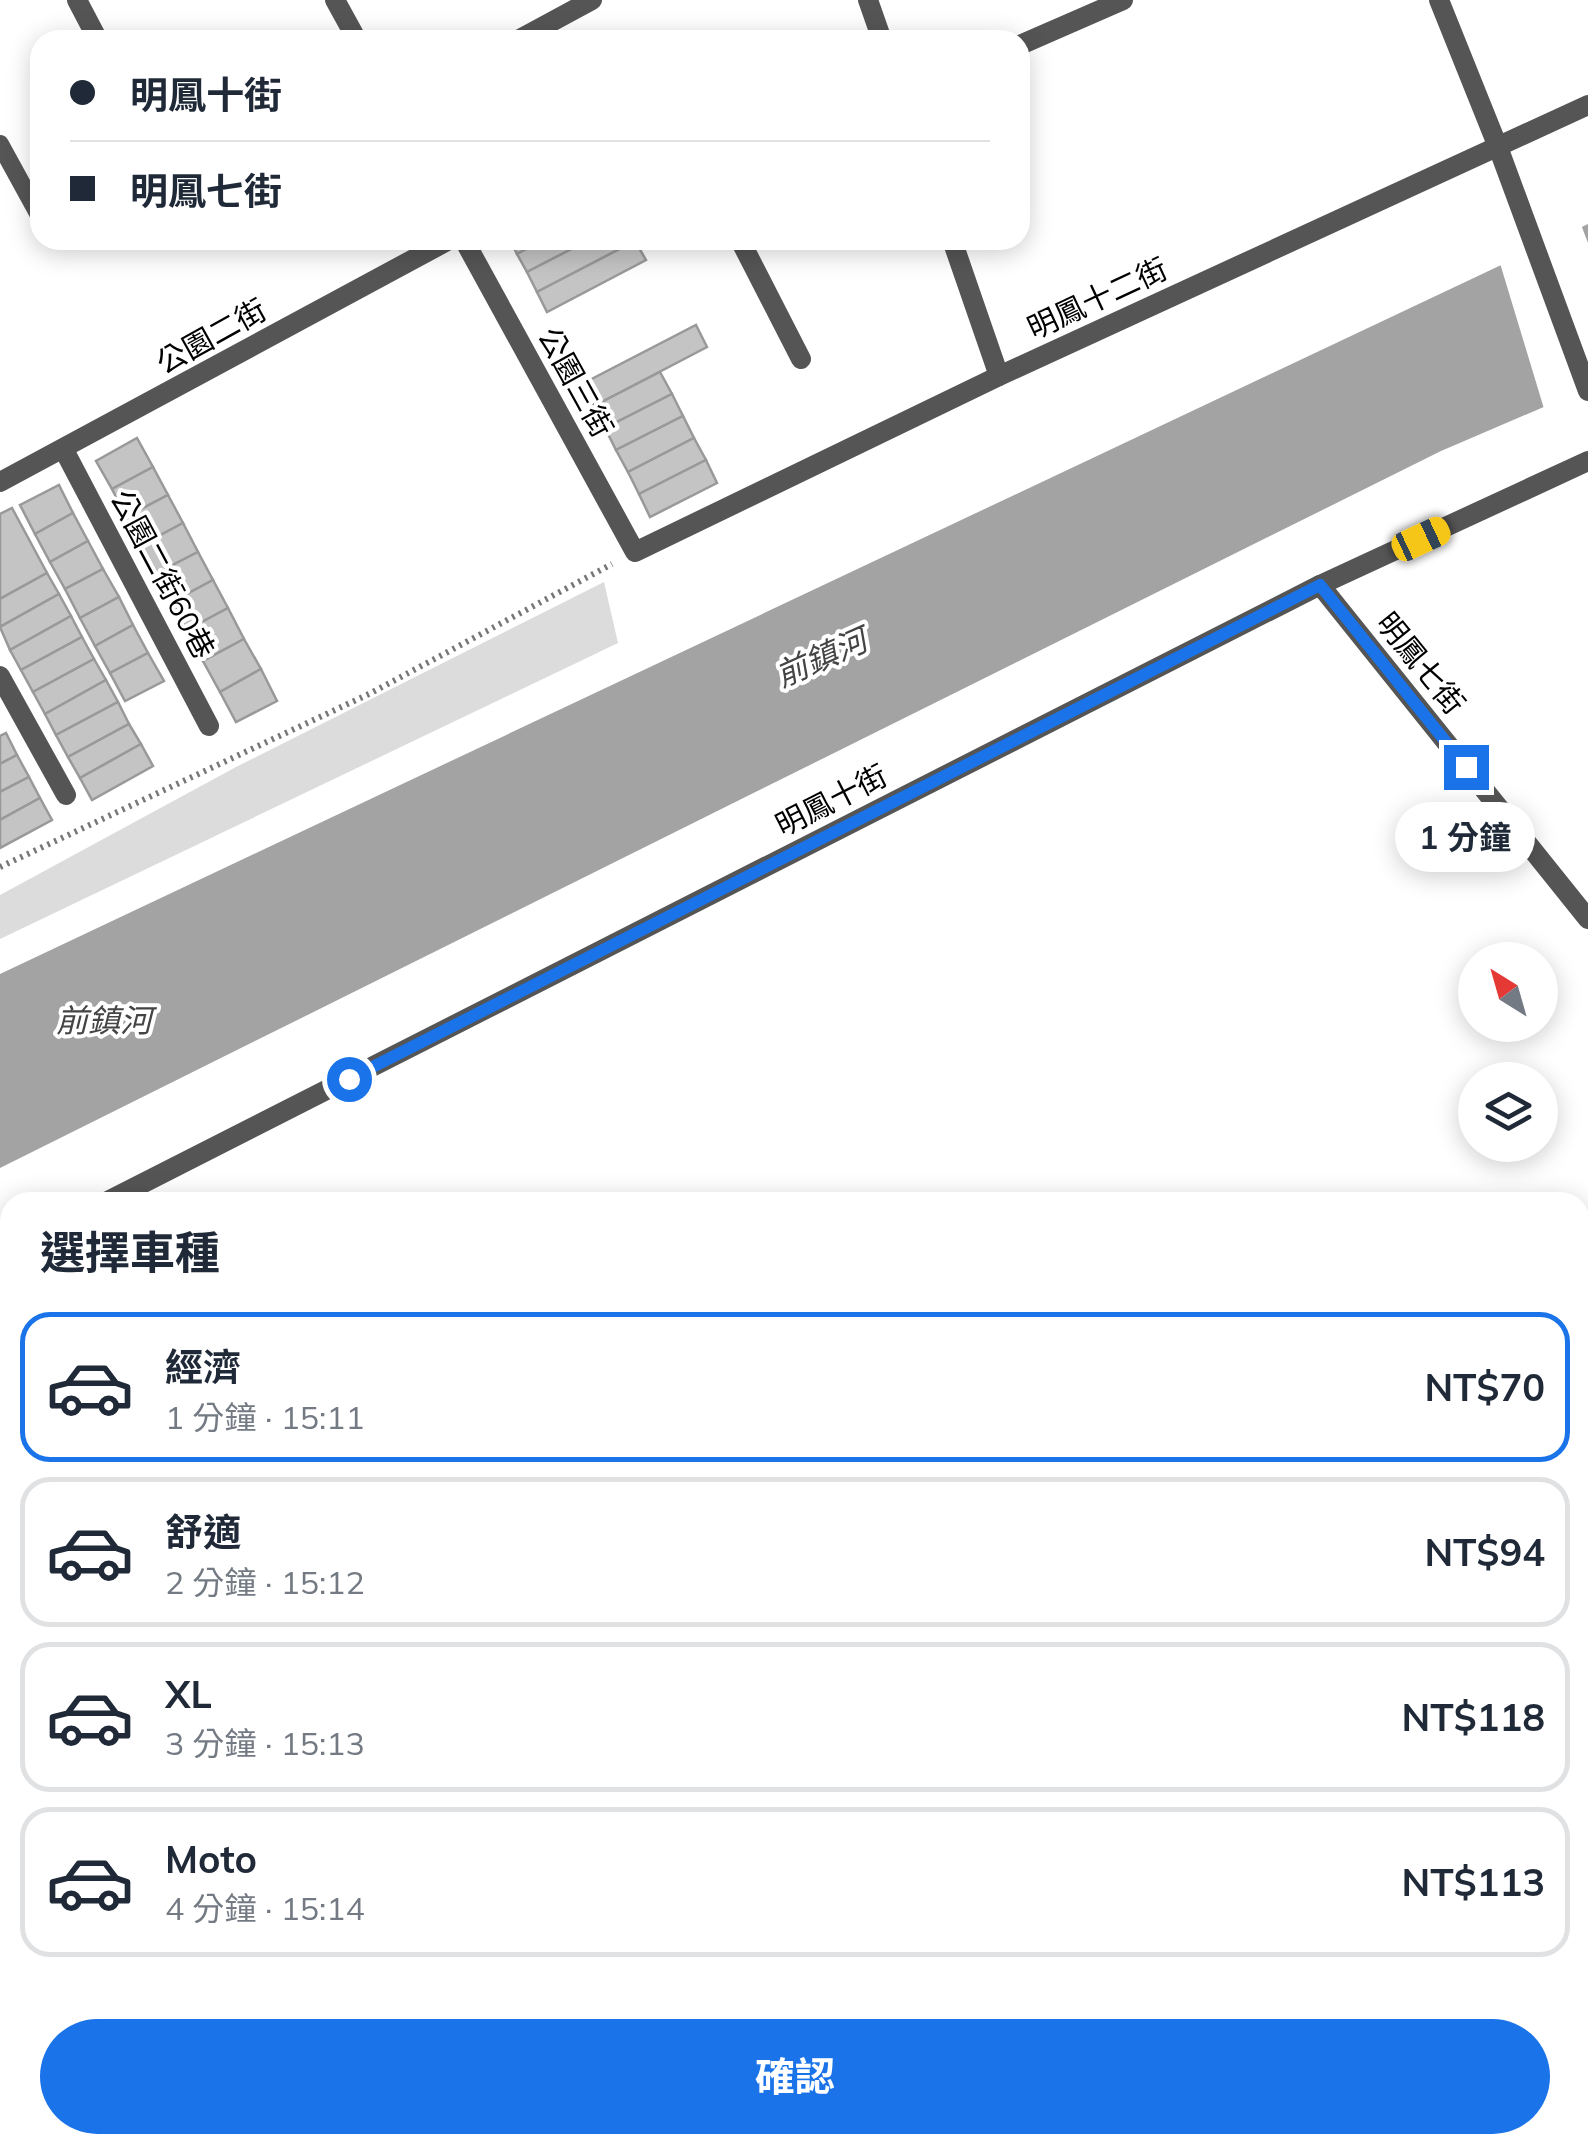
<!DOCTYPE html>
<html lang="zh-TW">
<meta charset="utf-8">
<style>
:root{--surface:#fff;--page:#f6f6f7;--text:#1f2937;--muted:#747a83;--line:#e0e1e3;--accent:#1a73e8}
body{margin:0;font-family:Mulish,"Noto Sans TC",sans-serif;background:var(--page);color:var(--text);height:100vh;display:flex;flex-direction:column;font-size:38px;white-space:nowrap}
*{box-sizing:border-box;margin:0}
p{font-size:32px;color:var(--muted)}
.icon{flex:none;width:55px;height:55px;fill:none;stroke:currentColor;stroke-width:2;stroke-linecap:round;stroke-linejoin:round}
.map{position:relative;flex:1;overflow:hidden}
.panel{position:absolute;left:0px;top:1192px;width:1590px;height:962px;display:flex;flex-direction:column;background:var(--surface);border-radius:30px 30px 0 0;box-shadow:0 5px 25px #0003}
.panel>*{flex:none}
.top-card{position:absolute;left:30px;top:30px;width:1000px;height:220px;border-radius:30px;box-shadow:0 5px 25px #0003;display:grid;align-content:center;height:220px;padding:0 40px;background:var(--surface)}
.needle{width:65px;rotate:323deg}
.buttons{position:absolute;left:1458px;top:942px;display:grid;gap:20px}
.buttons a{display:grid;place-items:center;width:100px;height:100px;border-radius:50%;background:var(--surface);box-shadow:0 5px 25px #0003;font-size:50px}
.end{position:absolute;width:45px;height:45px;margin:-22px;border:12px solid #1a73e8;background:#fff;box-shadow:0 0 0 5px #fff}
.from{border-radius:50%}
.bubble{position:absolute;height:70px;border-radius:35px;background:var(--surface);box-shadow:0 5px 25px #0003;font-size:32px;font-weight:700;line-height:70px;text-align:center}
.car{position:absolute;width:30px;height:60px;margin:-30px -15px;border-radius:12px;box-shadow:0 0 8px 2px #0007;background:linear-gradient(#f5c518 24%,#345 0 40%,#f5c518 0 76%,#345 0 86%,#f5c518 0)}
.top-card b{display:flex;align-items:center;gap:35px;height:95px;font-size:38px}
.top-card b+b{border-top:2px solid var(--line)}
.top-card i{width:25px;height:25px;background:var(--text)}
ul{padding:0;list-style:none}
li{display:flex;align-items:center;gap:30px;height:150px;margin:0 20px 15px;padding:0 20px;border:5px solid var(--line);border-radius:30px}
li div{flex:1}
li b{display:block;font-size:38px}
li em{font-style:normal;font-weight:700}
li.on{border-color:var(--accent)}
li>.icon{width:90px;height:90px;stroke-width:1.5}
h2{padding:0 40px;font-size:45px;line-height:120px}
.primary-button{display:flex;gap:20px;margin-top:auto;padding:20px 40px}
.primary-button a{flex:1;height:115px;border-radius:60px;background:var(--accent);color:#fff;font-size:40px;font-weight:700;line-height:115px;text-align:center}
.map>svg:first-child{display:block}
</style>
<div class="map">
<svg width="1588" height="2153" viewBox="0 0 1588 2153">
<rect width="100%" height="100%" fill="#fff"/>
<polygon fill="#dcdcdc" points="604,582 618,643 0,939 0,895 236,767"/>
<polygon fill="#a3a3a3" points="1588,224 1588,388 1441,451 0,1168 0,974"/>
<polygon fill="#fff" points="1580,222 1588,243 1588,393 1545,412 1499,260"/>
<g fill="#c4c4c4" stroke="#999" stroke-width="2.5">
<polygon points="510,240 543,240 517,254"/>
<polygon points="543,240 589,240 527,272 517,254"/>
<polygon points="589,240 635,241 537,292 527,272"/>
<polygon points="635,241 646,260 547,312 537,292"/>
<polygon points="696,325 707,347 594,406 582,384"/>
<polygon points="660,372 672,394 605,428 594,406"/>
<polygon points="672,394 683,416 616,450 605,428"/>
<polygon points="683,416 694,438 628,472 616,450"/>
<polygon points="137,438 153,467 112,489 96,461"/>
<polygon points="694,438 706,460 639,494 628,472"/>
<polygon points="706,460 717,483 650,517 639,494"/>
<polygon points="153,467 168,495 126,517 112,489"/>
<polygon points="59,485 73,513 35,534 20,505"/>
<polygon points="168,495 183,523 142,545 126,517"/>
<polygon points="12,508 47,573 0,599 0,514"/>
<polygon points="73,513 88,541 50,562 35,534"/>
<polygon points="183,523 198,552 157,573 142,545"/>
<polygon points="88,541 103,569 65,589 50,562"/>
<polygon points="198,552 213,580 172,602 157,573"/>
<polygon points="103,569 119,597 80,618 65,589"/>
<polygon points="47,573 59,594 0,627 0,599"/>
<polygon points="213,580 228,608 187,630 172,602"/>
<polygon points="59,594 71,616 10,650 0,627"/>
<polygon points="119,597 133,625 95,646 80,618"/>
<polygon points="228,608 244,639 203,661 187,630"/>
<polygon points="71,616 82,637 21,670 10,650"/>
<polygon points="133,625 148,653 110,673 95,646"/>
<polygon points="82,637 94,659 33,692 21,670"/>
<polygon points="244,639 261,669 220,692 203,661"/>
<polygon points="148,653 164,681 125,701 110,673"/>
<polygon points="94,659 106,680 45,714 33,692"/>
<polygon points="261,669 277,701 236,722 220,692"/>
<polygon points="106,680 118,702 56,735 45,714"/>
<polygon points="118,702 129,724 68,757 56,735"/>
<polygon points="129,724 141,744 80,778 68,757"/>
<polygon points="6,733 17,755 0,764 0,736"/>
<polygon points="141,744 153,766 92,800 80,778"/>
<polygon points="17,755 29,777 0,792 0,764"/>
<polygon points="29,777 40,798 0,820 0,792"/>
<polygon points="40,798 52,820 0,848 0,820"/>
<polygon points="523,2145 1050,2145 1073,2153 520,2153"/>
</g>
<g fill="none" stroke-linecap="round" stroke-linejoin="round">
<g stroke="#dbdbdb" stroke-width="34">
<g id="motorway">
<polyline points="0,1537 10,1537"/>
<polyline points="0,1569 10,1569"/>
<polyline points="0,1603 10,1603"/>
<polyline points="0,1655 10,1654"/>
<polyline points="1343,2145 1353,2153"/>
<polyline points="1406,2145 1415,2153"/>
</g>
</g>
<polyline stroke="#777" stroke-width="6" stroke-dasharray="2.5 5" stroke-linecap="butt" points="0,867 369,694 612,564"/>
<g stroke="#555" stroke-width="18">
<polyline points="0,144 40,217"/>
<polyline points="0,1735 10,1734"/>
<polyline points="528,2153 531,2145"/>
</g>
<g stroke="#555" stroke-width="20">
<polyline points="77,0 98,40"/>
<polyline points="335,0 357,40"/>
<polyline points="868,0 882,40"/>
<polyline points="1439,0 1498,147 1588,391"/>
<polyline points="518,40 592,0"/>
<polyline points="1020,45 1123,0"/>
<polyline points="464,240 635,552 999,376 1588,105"/>
<polyline points="740,240 801,359"/>
<polyline points="952,240 999,376"/>
<polyline points="64,450 209,726"/>
<polyline points="0,482 449,240"/>
<polyline points="1320,585 1588,919"/>
<polyline points="0,676 66,795"/>
<polyline points="106,1202 1320,585 1588,461"/>
<polyline points="0,1257 10,1252"/>
</g>
<g stroke="#555" stroke-width="20">
<polyline points="1580,2139 1588,2143"/>
<polyline points="1500,2145 1525,2153"/>
</g>
<use href="#motorway" stroke="#000" stroke-width="30"/>
</g>
<g fill="none" stroke-linecap="round" stroke-linejoin="round">
<polyline stroke="#1a73e8" stroke-width="12" points="349,1079 1320,585 1466,767"/>
</g>
<g text-anchor="middle" dominant-baseline="central" stroke-width="8" stroke-linejoin="round" paint-order="stroke">
<g font-size="30" fill="#000" stroke="#fff">
<text transform="translate(1097 298) rotate(-25)">明鳳十二街</text>
<text transform="translate(211 336) rotate(-29)">公園二街</text>
<text transform="translate(576 382) rotate(61)">公園三街</text>
<text transform="translate(163 574) rotate(62)">公園二街60巷</text>
<text transform="translate(1421 663) rotate(51)">明鳳七街</text>
<text transform="translate(831 800) rotate(-27)">明鳳十街</text>
</g>
<g font-size="32" font-style="italic" fill="#444" stroke="#fff">
<text transform="translate(821 657) rotate(-24)">前鎮河</text>
<text x="104" y="1020">前鎮河</text>
</g>
</g>
</svg>
<div class="buttons">
<a><svg class="needle" viewBox="-14 -14 28 28"><path d="M0-13l5 13h-10z" fill="#e53935"/><path d="M0 13l5-13h-10z" fill="#747a83"/></svg></a>
<a><svg class="icon" aria-label="layers" viewBox="0 0 24 24"><path d="M12 4l9 5-9 5-9-5zM3 14l9 5 9-5"/></svg></a>
</div>
<i class="end from" style="left:349px;top:1079px"></i>
<i class="end" style="left:1466px;top:767px"></i>
<div class="bubble" style="left:1395px;top:802px;width:140px">1 分鐘</div>
<i class="car" style="left:1421px;top:539px;rotate:65deg"></i>
<div class="top-card">
<b><i class="from"></i>明鳳十街</b>
<b><i></i>明鳳七街</b>
</div>
<section class="panel">
<h2>選擇車種</h2>
<ul>
<li class="on"><svg class="icon" aria-label="car" viewBox="0 0 24 24"><path d="M5 17H2v-5l4-1 3-4h7l3 4 3 1v5h-3M9 17h6M6 11h13"/><circle cx="7" cy="17" r="2"/><circle cx="17" cy="17" r="2"/></svg><div><b>經濟</b><p>1 分鐘 · 15:11</p></div><em>NT$70</em></li>
<li><svg class="icon" aria-label="car" viewBox="0 0 24 24"><path d="M5 17H2v-5l4-1 3-4h7l3 4 3 1v5h-3M9 17h6M6 11h13"/><circle cx="7" cy="17" r="2"/><circle cx="17" cy="17" r="2"/></svg><div><b>舒適</b><p>2 分鐘 · 15:12</p></div><em>NT$94</em></li>
<li><svg class="icon" aria-label="car" viewBox="0 0 24 24"><path d="M5 17H2v-5l4-1 3-4h7l3 4 3 1v5h-3M9 17h6M6 11h13"/><circle cx="7" cy="17" r="2"/><circle cx="17" cy="17" r="2"/></svg><div><b>XL</b><p>3 分鐘 · 15:13</p></div><em>NT$118</em></li>
<li><svg class="icon" aria-label="car" viewBox="0 0 24 24"><path d="M5 17H2v-5l4-1 3-4h7l3 4 3 1v5h-3M9 17h6M6 11h13"/><circle cx="7" cy="17" r="2"/><circle cx="17" cy="17" r="2"/></svg><div><b>Moto</b><p>4 分鐘 · 15:14</p></div><em>NT$113</em></li>
</ul>
<div class="primary-button"><a>確認</a></div>
</section>
</div>
